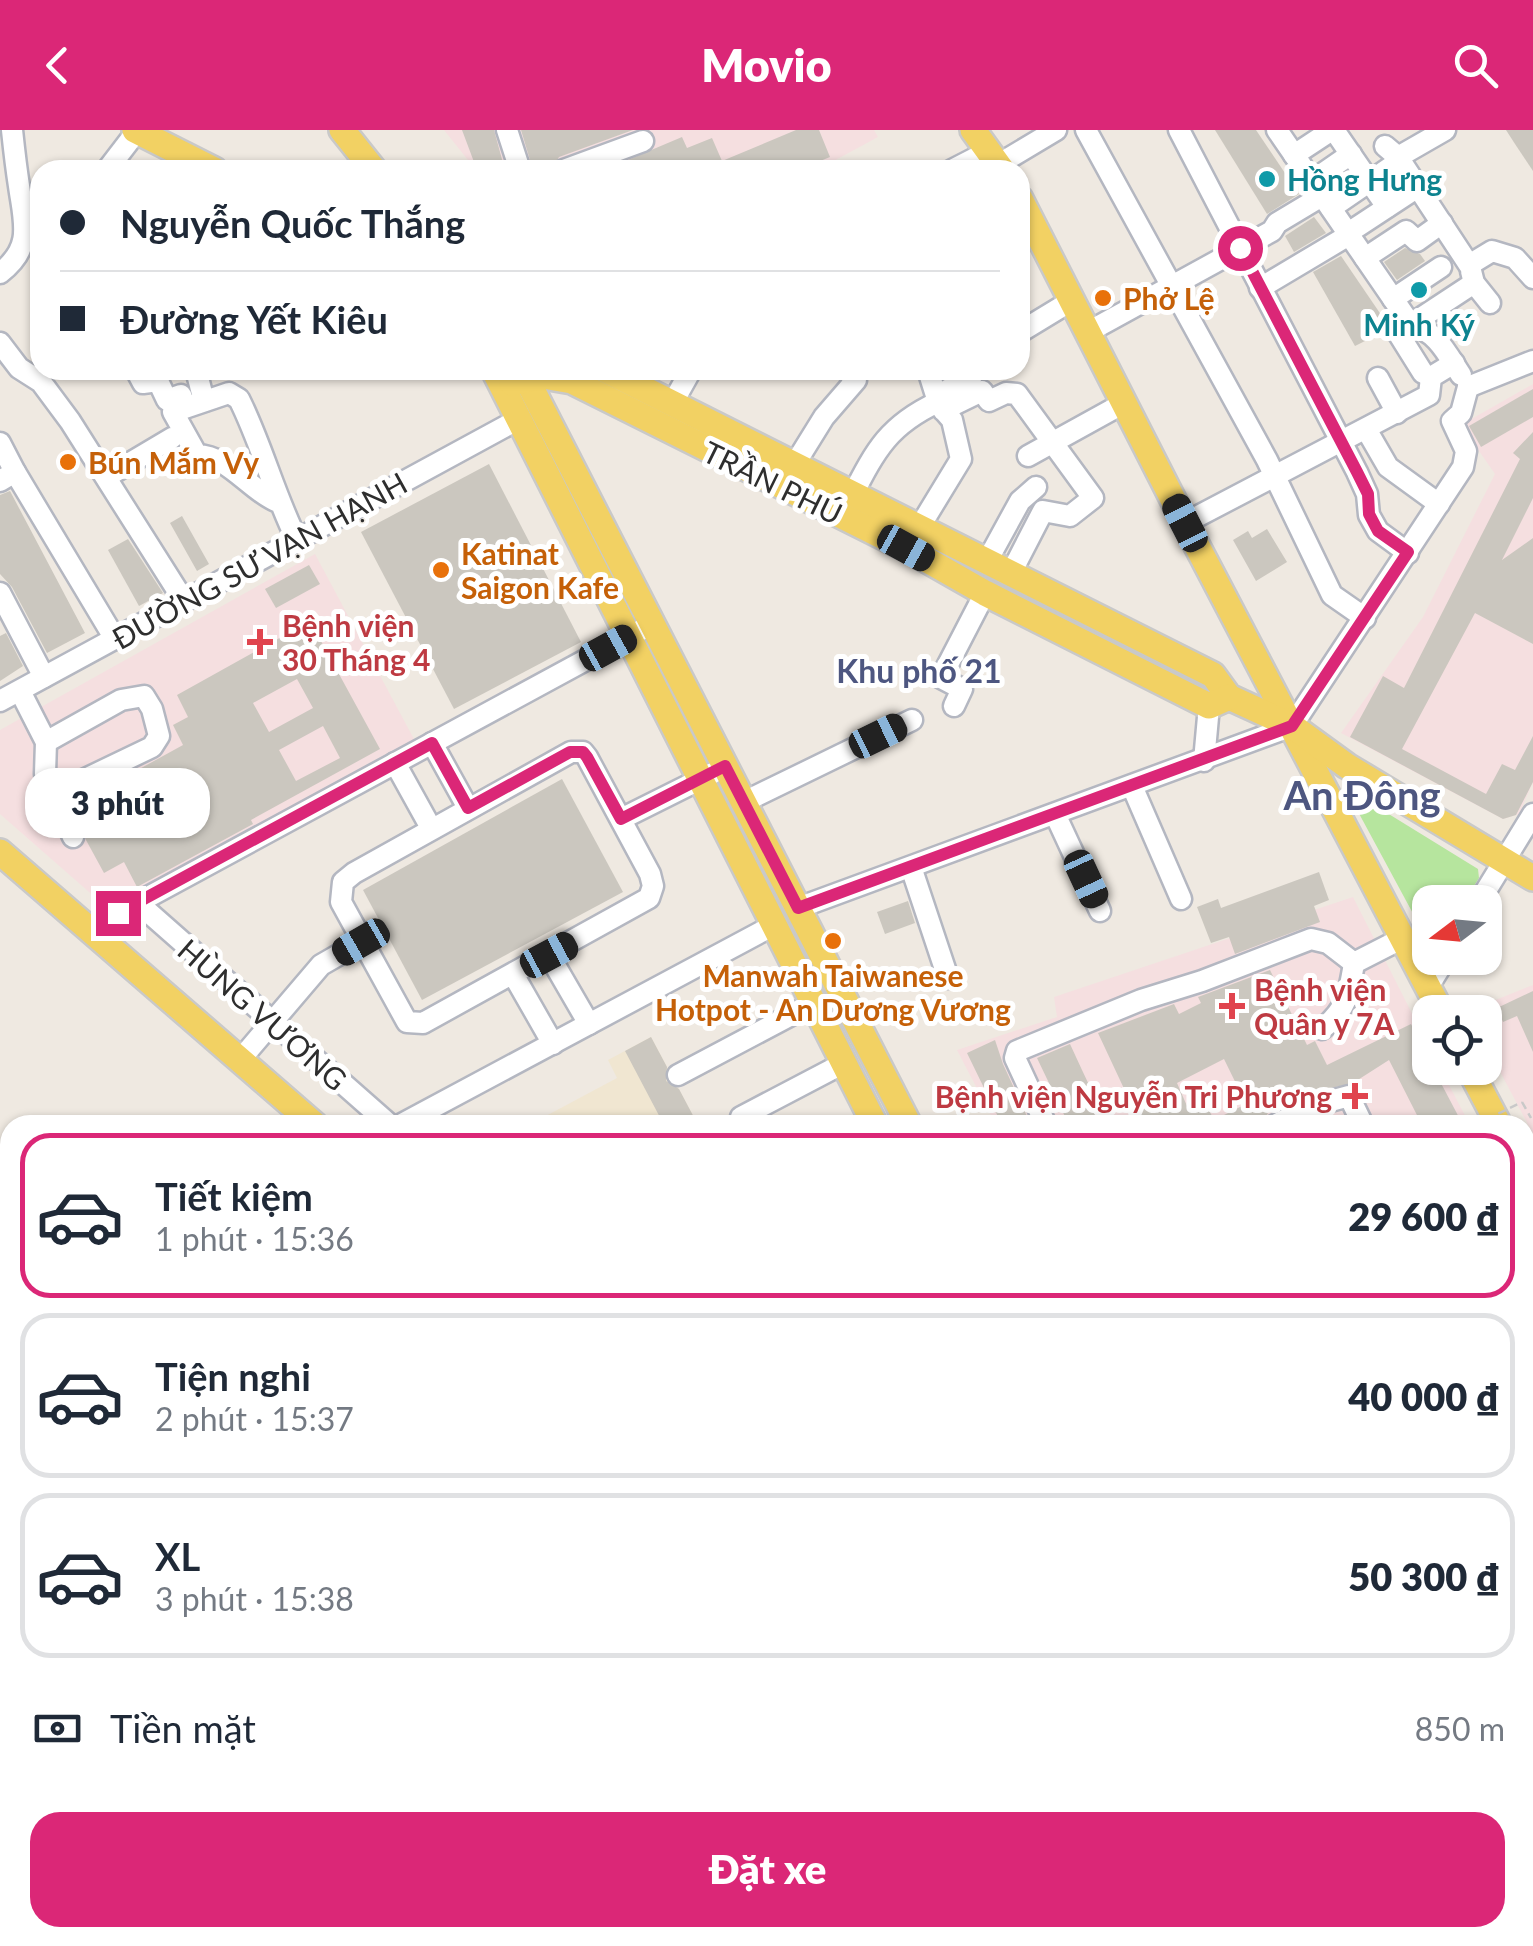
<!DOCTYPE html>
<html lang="vi">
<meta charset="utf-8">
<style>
:root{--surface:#fff;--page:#f2f2f3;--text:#1f2937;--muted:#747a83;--line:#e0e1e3;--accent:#db2777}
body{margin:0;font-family:Lato,sans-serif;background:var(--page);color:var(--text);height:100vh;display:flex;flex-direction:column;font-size:38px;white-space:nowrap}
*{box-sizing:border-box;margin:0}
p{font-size:32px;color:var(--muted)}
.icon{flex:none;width:55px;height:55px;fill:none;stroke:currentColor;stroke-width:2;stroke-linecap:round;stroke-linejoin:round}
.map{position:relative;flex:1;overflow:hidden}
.sheet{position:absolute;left:0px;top:985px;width:1535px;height:832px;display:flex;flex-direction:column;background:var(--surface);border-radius:30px 30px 0 0;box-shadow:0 2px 8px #0004}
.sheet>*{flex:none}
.banner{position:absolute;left:30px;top:30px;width:1000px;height:220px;border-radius:30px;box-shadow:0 2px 8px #0004;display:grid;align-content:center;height:220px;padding:0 30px;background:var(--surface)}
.needle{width:65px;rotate:254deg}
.fabs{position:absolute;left:1412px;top:755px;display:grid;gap:20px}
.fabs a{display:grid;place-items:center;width:90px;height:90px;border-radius:20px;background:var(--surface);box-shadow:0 2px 8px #0004;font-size:50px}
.end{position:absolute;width:45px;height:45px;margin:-22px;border:12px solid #db2777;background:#fff;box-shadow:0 0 0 5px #fff}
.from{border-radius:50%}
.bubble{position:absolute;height:70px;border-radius:30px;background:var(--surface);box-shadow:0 2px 8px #0004;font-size:32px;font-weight:800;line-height:70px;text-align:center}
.car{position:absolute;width:30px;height:60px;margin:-30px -15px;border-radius:12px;box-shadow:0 0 8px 2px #0007;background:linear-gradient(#222 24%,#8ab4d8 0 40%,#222 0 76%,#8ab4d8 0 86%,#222 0)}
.banner b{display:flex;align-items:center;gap:35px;height:95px;font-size:38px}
.banner b+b{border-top:2px solid var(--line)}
.banner i{width:25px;height:25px;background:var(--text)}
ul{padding:18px 0 0;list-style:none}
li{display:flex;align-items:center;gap:30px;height:165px;margin:0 20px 15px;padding:0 10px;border:5px solid var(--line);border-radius:30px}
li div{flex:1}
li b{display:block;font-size:38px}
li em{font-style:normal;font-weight:800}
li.active{border-color:var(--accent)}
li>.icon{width:90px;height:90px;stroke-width:1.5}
.pay{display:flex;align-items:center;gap:25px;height:110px;padding:0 30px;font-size:38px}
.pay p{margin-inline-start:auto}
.primary-button{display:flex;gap:20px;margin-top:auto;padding:20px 30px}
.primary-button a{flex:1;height:115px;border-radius:30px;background:var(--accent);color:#fff;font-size:40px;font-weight:800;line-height:115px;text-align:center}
header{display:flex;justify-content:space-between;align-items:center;height:130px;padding:0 30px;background:var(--accent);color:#fff;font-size:45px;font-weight:800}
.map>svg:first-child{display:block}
</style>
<header><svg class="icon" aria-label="back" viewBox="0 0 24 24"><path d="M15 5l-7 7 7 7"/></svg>Movio<svg class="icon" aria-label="search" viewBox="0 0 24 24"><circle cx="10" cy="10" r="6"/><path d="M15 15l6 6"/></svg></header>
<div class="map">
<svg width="1533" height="1816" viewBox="0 0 1533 1816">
<rect width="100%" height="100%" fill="#efe9e1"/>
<g fill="#f0e6d1">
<polygon points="651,907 698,995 529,995 617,948 608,930"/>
<polygon points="0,1278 10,1298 10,1494 0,1499"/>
</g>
<g fill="#f5dfe0">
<polygon points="444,0 874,0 878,7 817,40 476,40"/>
<polygon points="1533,254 1533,652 1519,684 1503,689 1341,603 1423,487 1495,344 1461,295"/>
<polygon points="315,424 415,611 105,776 0,684 0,600"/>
<polygon points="1353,767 1430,919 1430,938 1440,938 1470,995 996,995 957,920 1057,887 1054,867"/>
<polygon points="1533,855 1533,1004 1485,913 1485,882 1468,881"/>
</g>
<g fill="#b6e59e">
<polygon points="1353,662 1478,739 1479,748 1464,772 1430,772 1430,815 1349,665"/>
<polygon points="329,1808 411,1808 432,1816 333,1816"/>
<polygon points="1187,1808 1293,1808 1298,1816 1193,1816"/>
</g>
<g fill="#cbc7bf" fill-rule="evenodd">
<polygon points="462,0 494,0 503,33 477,40"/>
<polygon points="521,0 633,0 559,27 551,40 533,40"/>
<polygon points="796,0 819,0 830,27 798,40 604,40 682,7 687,18 712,8 722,31"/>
<polygon points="1215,0 1256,0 1299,64 1267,84"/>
<polygon points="1506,0 1533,0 1533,41 1515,14"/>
<polygon points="1314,87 1326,103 1294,122 1285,106"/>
<polygon points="1405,118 1420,124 1425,131 1397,150 1384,132"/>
<polygon points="1341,126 1388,195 1385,201 1355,216 1313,142"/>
<polygon points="1533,259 1533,287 1481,317 1469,296"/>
<polygon points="1533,302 1533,368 1502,430 1533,408 1533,514 1475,483 1402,619 1486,664 1502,634 1515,640 1533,606 1533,652 1516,685 1503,689 1350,607 1383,546 1404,558 1520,329 1513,323"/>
<polygon points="489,334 581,512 454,579 361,402"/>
<polygon points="10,361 85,503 47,523 12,457 0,444 0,365"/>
<polygon points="182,386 209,434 197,441 170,393"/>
<polygon points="1267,399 1287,432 1256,451 1233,410 1248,401 1252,408"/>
<polygon points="128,409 163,463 139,476 108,420"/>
<polygon points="309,435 320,454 276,478 265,459"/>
<path d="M310,491L380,619L251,690L253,694L137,757L124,732L104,743L86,710L74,675L183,615L173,595L188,587L177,565ZM297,549L313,578L269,602L253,573ZM323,596L340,628L296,651L279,620Z"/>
<polygon points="6,503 23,536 0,551 0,506"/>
<polygon points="562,649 623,762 422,870 363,760"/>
<polygon points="1319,742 1329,770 1314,776 1320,792 1235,824 1229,807 1211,813 1197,777 1218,769 1221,778"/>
<polygon points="908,771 915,793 885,804 877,782"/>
<path d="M1270,840L1307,915L1315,911L1327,935L1411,894L1430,931V938H1433L1463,995H1422L1389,930L1353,953L1306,964L1268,983L1261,995H1141L1098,903L1174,874L1179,884L1201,873L1198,867ZM1224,929L1246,974L1214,990L1203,968L1187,976L1177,953Z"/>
<polygon points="1533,861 1533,922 1517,886 1503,892 1497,878"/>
<polygon points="651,907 667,937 666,951 679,959 698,995 664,995 625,921"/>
<polygon points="995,910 1003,934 1031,995 1002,995 967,923"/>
<polygon points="1070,914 1082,940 1108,995 1069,995 1037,928"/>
</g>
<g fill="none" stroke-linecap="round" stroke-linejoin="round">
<g stroke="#b4b7c1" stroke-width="25">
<g id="minor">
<polyline points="507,0 520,40"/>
<polyline points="1086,0 1267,330 1332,465 1365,488"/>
<polyline points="1179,0 1357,342 1367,364 1369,385 1378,401 1408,423"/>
<polyline points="1277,0 1411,195"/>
<polyline points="1334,0 1387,77"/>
<polyline points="1385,16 1398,27 1469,135 1492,121 1515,128 1533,148"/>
<polyline points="1294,25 1332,0"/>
<polyline points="1398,27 1445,0"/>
<polyline points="107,40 137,1"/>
<polyline points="564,40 643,11"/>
<polyline points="952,40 989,21"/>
<polyline points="989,40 1056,0"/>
<polyline points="1312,51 1351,24"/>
<polyline points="1331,78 1401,30"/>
<polyline points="1348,103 1418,57"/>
<polyline points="1365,128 1406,101 1417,111 1442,93"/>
<polyline points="1471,141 1474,153 1490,173"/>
<path d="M0,143C34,117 24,92 19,56C16,37 14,19 12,0"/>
<polyline points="1260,158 1349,105"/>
<polyline points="1393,169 1441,137"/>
<path d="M1411,195C1437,201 1447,224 1461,245"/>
<polyline points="1020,202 1071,171"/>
<polyline points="1088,202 1272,101 1277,93 1322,66"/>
<polyline points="0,213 19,238 41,252 70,291 184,471"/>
<polyline points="136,240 143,253 158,251 167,270 181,265 185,276"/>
<polyline points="196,240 204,271"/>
<polyline points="1423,243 1398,203 1474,153"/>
<polyline points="1378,248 1397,283"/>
<polyline points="1468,257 1533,231"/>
<polyline points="937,266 972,246"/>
<polyline points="672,274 691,240"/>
<polyline points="943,280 982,261 989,271 1006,263 1017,264 1093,368 1070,386 1043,381 1010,445"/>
<polyline points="1366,299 1388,337 1439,374"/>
<polyline points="0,313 15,342"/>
<polyline points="1028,326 1124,273"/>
<polyline points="793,337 824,287 856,250 846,240"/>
<polyline points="108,346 172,308"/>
<polyline points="0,351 15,342 115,509"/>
<path d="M852,366C876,319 889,295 938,272"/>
<path d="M278,372C249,360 229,326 197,325L173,282L229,263L239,269C262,315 274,364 297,410"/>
<polyline points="1185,393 1429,265 1431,247 1454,233"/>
<polyline points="919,398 961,329 952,290 939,275 928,240"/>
<polyline points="986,433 1020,371 1036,357"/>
<polyline points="0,463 44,547"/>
<polyline points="20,561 46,612 45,644 73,707"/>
<polyline points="0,571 519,289"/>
<polyline points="954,576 962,559 941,548 985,463"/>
<polyline points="46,612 121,570 144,566 152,579 159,606 152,617 52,665"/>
<polyline points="432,613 468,678"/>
<polygon points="571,622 583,622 587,627 650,744 653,756 649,768 423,893 407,892 341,772 343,752 354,743"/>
<polyline points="1204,631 1209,576"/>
<polyline points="395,633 431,698"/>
<polyline points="1132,656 1181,769"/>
<polyline points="744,672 912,590"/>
<polyline points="1055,684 1100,781"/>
<polyline points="621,689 713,643"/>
<polyline points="911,737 948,848"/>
<polyline points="1479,772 1533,684"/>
<polyline points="138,773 390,995"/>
<polyline points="798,778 1292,596 1463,337 1466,321 1452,291 1461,283 1468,257"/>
<polyline points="89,799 641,500"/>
<polyline points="549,825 589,894"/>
<polyline points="513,844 553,914"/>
<polyline points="1428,857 1446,828"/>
<path d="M1322,899C1347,879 1349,864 1354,833"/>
<polyline points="240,930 321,835 361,812"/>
<polyline points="678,945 814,873"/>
<polyline points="400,995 774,795"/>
<polyline points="745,995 741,987 844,933"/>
<polyline points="1046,995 1015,928 1017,921 1141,870 1202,851 1311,809 1328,813 1354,833 1403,808"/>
<polyline points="1275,995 1312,976 1349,966 1363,995"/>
<polyline points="1525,1333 1525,1334"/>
<polyline points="1525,1418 1533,1414"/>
<polyline points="1525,1506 1533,1495"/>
<polyline points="1525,1530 1533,1545"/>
<polyline points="0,1581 10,1555"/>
<polyline points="1525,1700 1533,1715"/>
<polyline points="1072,1816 1078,1808"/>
</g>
</g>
<g stroke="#c9c9c9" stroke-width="30">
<g id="major">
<polyline points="135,0 214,40"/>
<polyline points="342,0 374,40"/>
<polyline points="973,0 1002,40"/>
<polyline points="1020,69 1185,393 1441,882"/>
<polyline points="494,240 875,995"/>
<polyline points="522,240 909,995"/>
<polyline points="606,240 1213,545 1229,567 1292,596 1347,636 1533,748"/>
<polyline points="512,253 543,246 572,251 906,418 985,463 1209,576 1229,567"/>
<polyline points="0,722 315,995"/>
<polyline points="1469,938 1499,995"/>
<polyline points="1525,1046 1533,1061"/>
<polyline points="1525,1170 1533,1168"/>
<polyline points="0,1189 10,1208"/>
<polyline points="1525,1194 1533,1192"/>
<polyline points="0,1236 10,1255"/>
<polyline points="0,1623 10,1627"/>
<polyline points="305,1808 310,1816"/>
<polyline points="434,1808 457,1816"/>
<polyline points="496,1808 519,1816"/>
<polyline points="558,1808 581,1816"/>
<polyline points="1163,1808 1171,1816"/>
<polyline points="1314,1808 1319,1816"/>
<polyline points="101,1816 117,1808"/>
<polyline points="156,1816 171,1808"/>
</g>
</g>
<polyline stroke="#c9c9c9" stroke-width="2.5" stroke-dasharray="8 5" stroke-linecap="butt" points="1522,972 1531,988"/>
<use href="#minor" stroke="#fff" stroke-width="20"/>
<use href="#major" stroke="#f2d163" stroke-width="25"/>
<polyline stroke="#c9c9c9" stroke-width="2.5" stroke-dasharray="8 5" stroke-linecap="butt" points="1475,995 1522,972"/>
</g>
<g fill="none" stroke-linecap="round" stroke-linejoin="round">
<polyline stroke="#db2777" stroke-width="12" points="118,783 432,613 468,678 570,622 583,622 587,627 621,689 725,636 798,778 1292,596 1408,422 1378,401 1369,384 1368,364 1357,342 1240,118"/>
</g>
<g fill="#0f9aa8" stroke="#fff" stroke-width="4">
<circle cx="1267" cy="49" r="10"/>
<circle cx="1419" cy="160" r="10"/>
</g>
<g fill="#e8710a" stroke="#fff" stroke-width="4">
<circle cx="1103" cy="168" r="10"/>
<circle cx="68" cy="332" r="10"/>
<circle cx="441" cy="440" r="10"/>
<circle cx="833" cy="811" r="10"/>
</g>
<g fill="#e0444e" stroke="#fff" stroke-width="4">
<path d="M255 497h10v10h10v10h-10v10h-10v-10h-10v-10h10z"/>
<path d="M1227 861h10v10h10v10h-10v10h-10v-10h-10v-10h10z"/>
<path d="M1350 951h10v10h10v10h-10v10h-10v-10h-10v-10h10z"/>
</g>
<g text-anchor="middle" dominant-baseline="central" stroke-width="10" stroke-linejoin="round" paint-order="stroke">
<g font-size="30" font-weight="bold" fill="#0d838f" stroke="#fff" text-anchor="start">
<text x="1287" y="49">Hồng Hưng</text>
<text x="1419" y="194" text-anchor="middle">Minh Ký</text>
</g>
<g font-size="30" font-weight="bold" fill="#c56008" stroke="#fff" text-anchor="start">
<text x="1123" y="168">Phở Lệ</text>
<text x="88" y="332">Bún Mắm Vy</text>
<text x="461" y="423">Katinat<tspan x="461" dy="34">Saigon Kafe</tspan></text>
<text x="833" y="845" text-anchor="middle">Manwah Taiwanese<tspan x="833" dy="34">Hotpot - An Dương Vương</tspan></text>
</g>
<g font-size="30" fill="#2e2e2e" stroke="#fff">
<text transform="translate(773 352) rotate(26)">TRẦN PHÚ</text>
<text transform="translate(259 430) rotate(-29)">ĐƯỜNG SƯ VẠN HẠNH</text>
<text transform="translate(263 884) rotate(41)">HÙNG VƯƠNG</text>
</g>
<g font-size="30" font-weight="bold" fill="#be3a42" stroke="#fff" text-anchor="start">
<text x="282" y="495">Bệnh viện<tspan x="282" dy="34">30 Tháng 4</tspan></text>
<text x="1254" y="859">Bệnh viện<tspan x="1254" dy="34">Quân y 7A</tspan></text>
<text x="1332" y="966" text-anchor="end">Bệnh viện Nguyễn Tri Phương</text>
</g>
<g font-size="32" font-weight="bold" fill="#4d5680" stroke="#fff">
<text x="919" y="540">Khu phố 21</text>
</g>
<g font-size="40" font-weight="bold" fill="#4d5680" stroke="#fff">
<text x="1362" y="665">An Đông</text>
</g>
</g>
</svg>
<div class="fabs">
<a><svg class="needle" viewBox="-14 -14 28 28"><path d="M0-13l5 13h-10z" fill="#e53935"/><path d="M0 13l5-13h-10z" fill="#747a83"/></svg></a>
<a><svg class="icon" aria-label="locate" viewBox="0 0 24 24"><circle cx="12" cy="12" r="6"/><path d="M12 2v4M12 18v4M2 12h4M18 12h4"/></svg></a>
</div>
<i class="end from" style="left:1240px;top:118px"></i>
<i class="end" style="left:118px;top:783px"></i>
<div class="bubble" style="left:25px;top:638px;width:185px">3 phút</div>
<i class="car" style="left:1185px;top:393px;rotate:333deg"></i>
<i class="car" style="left:906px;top:418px;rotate:119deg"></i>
<i class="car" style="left:608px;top:518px;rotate:61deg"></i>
<i class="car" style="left:878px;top:606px;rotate:64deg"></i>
<i class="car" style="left:1086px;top:749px;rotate:155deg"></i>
<i class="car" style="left:361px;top:812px;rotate:240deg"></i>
<i class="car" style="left:549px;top:825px;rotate:62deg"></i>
<div class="banner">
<b><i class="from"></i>Nguyễn Quốc Thắng</b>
<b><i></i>Đường Yết Kiêu</b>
</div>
<section class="sheet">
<ul>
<li class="active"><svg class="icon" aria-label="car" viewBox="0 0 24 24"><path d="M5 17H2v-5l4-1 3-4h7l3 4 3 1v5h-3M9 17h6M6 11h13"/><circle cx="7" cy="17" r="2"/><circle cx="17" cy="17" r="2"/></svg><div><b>Tiết kiệm</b><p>1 phút · 15:36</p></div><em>29 600 ₫</em></li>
<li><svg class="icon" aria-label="car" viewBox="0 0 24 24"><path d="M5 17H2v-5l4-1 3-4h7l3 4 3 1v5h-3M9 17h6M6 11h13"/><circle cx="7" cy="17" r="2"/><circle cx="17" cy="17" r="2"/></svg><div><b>Tiện nghi</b><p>2 phút · 15:37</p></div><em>40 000 ₫</em></li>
<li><svg class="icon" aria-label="car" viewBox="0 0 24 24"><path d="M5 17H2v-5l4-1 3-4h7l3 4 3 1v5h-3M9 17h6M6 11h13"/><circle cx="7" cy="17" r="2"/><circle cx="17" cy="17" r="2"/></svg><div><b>XL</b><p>3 phút · 15:38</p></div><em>50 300 ₫</em></li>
</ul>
<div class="pay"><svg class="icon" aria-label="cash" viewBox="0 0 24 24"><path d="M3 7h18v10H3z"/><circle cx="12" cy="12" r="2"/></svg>Tiền mặt<p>850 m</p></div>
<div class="primary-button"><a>Đặt xe</a></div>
</section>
</div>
